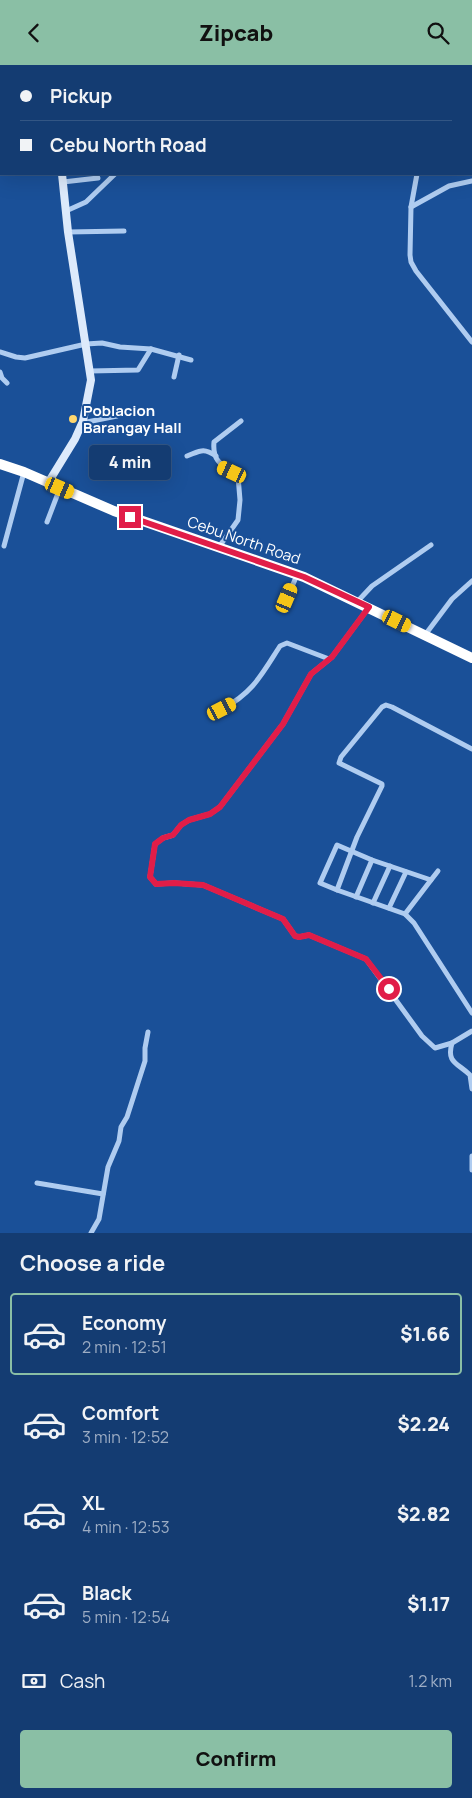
<!DOCTYPE html>
<meta charset="utf-8">
<style>
:root{--surface:#143c72;--page:#21477a;--text:#f1f3f6;--muted:#9dadc4;--line:#335684;--accent:#8abfa5}
body{margin:0;font-family:Manrope,sans-serif;background:var(--page);color:var(--text);height:100vh;display:flex;flex-direction:column;font-size:19px;white-space:nowrap}
*{box-sizing:border-box;margin:0}
p{font-size:16px;color:var(--muted)}
.icon{flex:none;width:28px;height:28px;fill:none;stroke:currentColor;stroke-width:2;stroke-linecap:round;stroke-linejoin:round}
.map{position:relative;height:1168px;overflow:hidden}
.panel{display:flex;flex-direction:column;background:var(--surface);flex:1}
.panel>*{flex:none}
.hud{position:absolute;left:0px;top:0px;width:472px;height:110px;box-shadow:0 5px 20px #0002,0 0 0 1px var(--line);display:grid;align-content:center;height:110px;padding:0 20px;background:var(--surface)}
.end{position:absolute;width:22px;height:22px;margin:-11px;border:6px solid #e11d48;background:#fff;box-shadow:0 0 0 2px #fff}
.from{border-radius:50%}
.bubble{position:absolute;height:35px;border-radius:5px;background:var(--surface);box-shadow:0 5px 20px #0002,0 0 0 1px var(--line);font-size:16px;font-weight:800;line-height:35px;text-align:center}
.car{position:absolute;width:15px;height:30px;margin:-15px -8px;border-radius:6px;box-shadow:0 0 4px 1px #0007;background:linear-gradient(#f5c518 24%,#345 0 40%,#f5c518 0 76%,#345 0 86%,#f5c518 0)}
.hud b{display:flex;align-items:center;gap:18px;height:48px;font-size:19px}
.hud b+b{border-top:1px solid var(--line)}
.hud i{width:12px;height:12px;background:var(--text)}
ul{padding:0;list-style:none}
li{display:flex;align-items:center;gap:15px;height:82px;margin:0 10px 8px;padding:0 10px;border:2px solid transparent;border-radius:5px}
li div{flex:1}
li b{display:block;font-size:19px}
li em{font-style:normal;font-weight:800}
li.active{border-color:var(--accent)}
li>.icon{width:45px;height:45px;stroke-width:1.5}
h2{padding:0 20px;font-size:22px;line-height:60px}
.pay{display:flex;align-items:center;gap:12px;height:55px;padding:0 20px;font-size:19px}
.pay p{margin-inline-start:auto}
.primary-button{display:flex;gap:10px;margin-top:auto;padding:10px 20px}
.primary-button a{flex:1;height:58px;border-radius:5px;background:var(--accent);color:#111;font-size:20px;font-weight:800;line-height:58px;text-align:center}
header{display:flex;justify-content:space-between;align-items:center;height:65px;padding:0 20px;background:var(--accent);color:#111;font-size:22px;font-weight:800}
.map>svg:first-child{display:block}
</style>
<header><svg class="icon" aria-label="back" viewBox="0 0 24 24"><path d="M15 5l-7 7 7 7"/></svg>Zipcab<svg class="icon" aria-label="search" viewBox="0 0 24 24"><circle cx="10" cy="10" r="6"/><path d="M15 15l6 6"/></svg></header>
<div class="map">
<svg width="472" height="1168" viewBox="0 0 472 1168">
<rect width="100%" height="100%" fill="#1a5098"/>
<g fill="none" stroke-linecap="round" stroke-linejoin="round">
<g stroke="#afccf0" stroke-width="5">
<polyline points="58,1 58,0"/>
<polyline points="147,1 148,0"/>
<polyline points="471,36 472,34"/>
<polyline points="417,109 411,142 410,190 411,197 416,206 472,277"/>
<polyline points="63,117 98,113"/>
<polyline points="411,142 449,121 472,116"/>
<polyline points="66,146 86,137 115,109"/>
<polyline points="68,167 124,166"/>
<polyline points="0,287 16,292 25,293 86,279 102,278 120,282 151,284 191,295"/>
<polyline points="90,306 138,305 151,284"/>
<polyline points="0,307 2,313 7,318"/>
<polyline points="174,312 179,290"/>
<polyline points="82,358 117,351"/>
<path d="M187,391C200,386 203,382 216,391"/>
<polyline points="47,457 60,423"/>
<polyline points="4,481 24,407"/>
<path d="M219,482L238,455L240,435L238,411C224,401 212,398 214,377L241,356"/>
<polyline points="287,533 297,510"/>
<polyline points="357,537 372,521 431,480"/>
<polyline points="369,542 332,592 311,609 283,659 220,742 210,749 189,755 181,760 173,770 163,773 155,779 150,812 156,819 174,818 203,820 283,854 295,871 299,872 309,870 366,894 422,971 435,983 452,978"/>
<polyline points="425,570 452,534 472,516"/>
<path d="M222,644C253,628 262,609 280,581L287,578L329,594"/>
<polyline points="472,684 392,642 386,640 382,642 341,692 339,698 382,719 382,721 357,772 337,825 405,849 414,858 472,948"/>
<polyline points="337,825 320,818 337,780 372,795 431,815 438,806"/>
<polyline points="356,832 372,795"/>
<polyline points="373,838 390,801"/>
<polyline points="389,843 406,807"/>
<polyline points="405,849 431,815"/>
<path d="M472,966L452,978C446,998 458,998 470,1010L472,1024"/>
<polyline points="472,1091 472,1105"/>
<polyline points="37,1118 103,1129"/>
<polyline points="91,1168 99,1154 108,1102 119,1076 121,1062 127,1052 145,996 145,983 148,967"/>
</g>
<g stroke="#ddeafb" stroke-width="8">
<polyline points="0,36 1,36"/>
<polyline points="48,418 75,374 83,356 91,315 68,167 62,109"/>
</g>
<polyline stroke="#fff" stroke-width="10" points="0,399 24,407 114,446 304,512 472,593"/>
</g>
<g fill="none" stroke-linecap="round" stroke-linejoin="round">
<polyline stroke="#e11d48" stroke-width="6" points="130,452 304,512 369,542 332,592 311,609 283,659 220,742 210,749 189,755 181,760 173,770 163,773 155,779 150,812 156,819 174,818 203,820 283,854 295,871 299,872 309,870 366,894 389,924"/>
</g>
<circle fill="#ffd76e" stroke="#1a5098" stroke-width="2" cx="73" cy="354" r="5"/>
<g text-anchor="middle" dominant-baseline="central" stroke-width="4" stroke-linejoin="round" paint-order="stroke">
<g font-size="15" font-weight="bold" fill="#fff" stroke="#1a5098" text-anchor="start">
<text x="83" y="345">Poblacion<tspan x="83" dy="17">Barangay Hall</tspan></text>
</g>
<g font-size="15" fill="#fff" stroke="#1a5098">
<text transform="translate(244 475) rotate(19)">Cebu North Road</text>
</g>
</g>
</svg>
<i class="end from" style="left:389px;top:924px"></i>
<i class="end" style="left:130px;top:452px"></i>
<div class="bubble" style="left:89px;top:380px;width:82px">4 min</div>
<i class="car" style="left:232px;top:407px;rotate:295deg"></i>
<i class="car" style="left:60px;top:423px;rotate:113deg"></i>
<i class="car" style="left:287px;top:533px;rotate:23deg"></i>
<i class="car" style="left:397px;top:556px;rotate:116deg"></i>
<i class="car" style="left:222px;top:644px;rotate:63deg"></i>
<div class="hud">
<b><i class="from"></i>Pickup</b>
<b><i></i>Cebu North Road</b>
</div>
</div>
<section class="panel">
<h2>Choose a ride</h2>
<ul>
<li class="active"><svg class="icon" aria-label="car" viewBox="0 0 24 24"><path d="M5 17H2v-5l4-1 3-4h7l3 4 3 1v5h-3M9 17h6M6 11h13"/><circle cx="7" cy="17" r="2"/><circle cx="17" cy="17" r="2"/></svg><div><b>Economy</b><p>2 min · 12:51</p></div><em>$1.66</em></li>
<li><svg class="icon" aria-label="car" viewBox="0 0 24 24"><path d="M5 17H2v-5l4-1 3-4h7l3 4 3 1v5h-3M9 17h6M6 11h13"/><circle cx="7" cy="17" r="2"/><circle cx="17" cy="17" r="2"/></svg><div><b>Comfort</b><p>3 min · 12:52</p></div><em>$2.24</em></li>
<li><svg class="icon" aria-label="car" viewBox="0 0 24 24"><path d="M5 17H2v-5l4-1 3-4h7l3 4 3 1v5h-3M9 17h6M6 11h13"/><circle cx="7" cy="17" r="2"/><circle cx="17" cy="17" r="2"/></svg><div><b>XL</b><p>4 min · 12:53</p></div><em>$2.82</em></li>
<li><svg class="icon" aria-label="car" viewBox="0 0 24 24"><path d="M5 17H2v-5l4-1 3-4h7l3 4 3 1v5h-3M9 17h6M6 11h13"/><circle cx="7" cy="17" r="2"/><circle cx="17" cy="17" r="2"/></svg><div><b>Black</b><p>5 min · 12:54</p></div><em>$1.17</em></li>
</ul>
<div class="pay"><svg class="icon" aria-label="cash" viewBox="0 0 24 24"><path d="M3 7h18v10H3z"/><circle cx="12" cy="12" r="2"/></svg>Cash<p>1.2 km</p></div>
<div class="primary-button"><a>Confirm</a></div>
</section>
